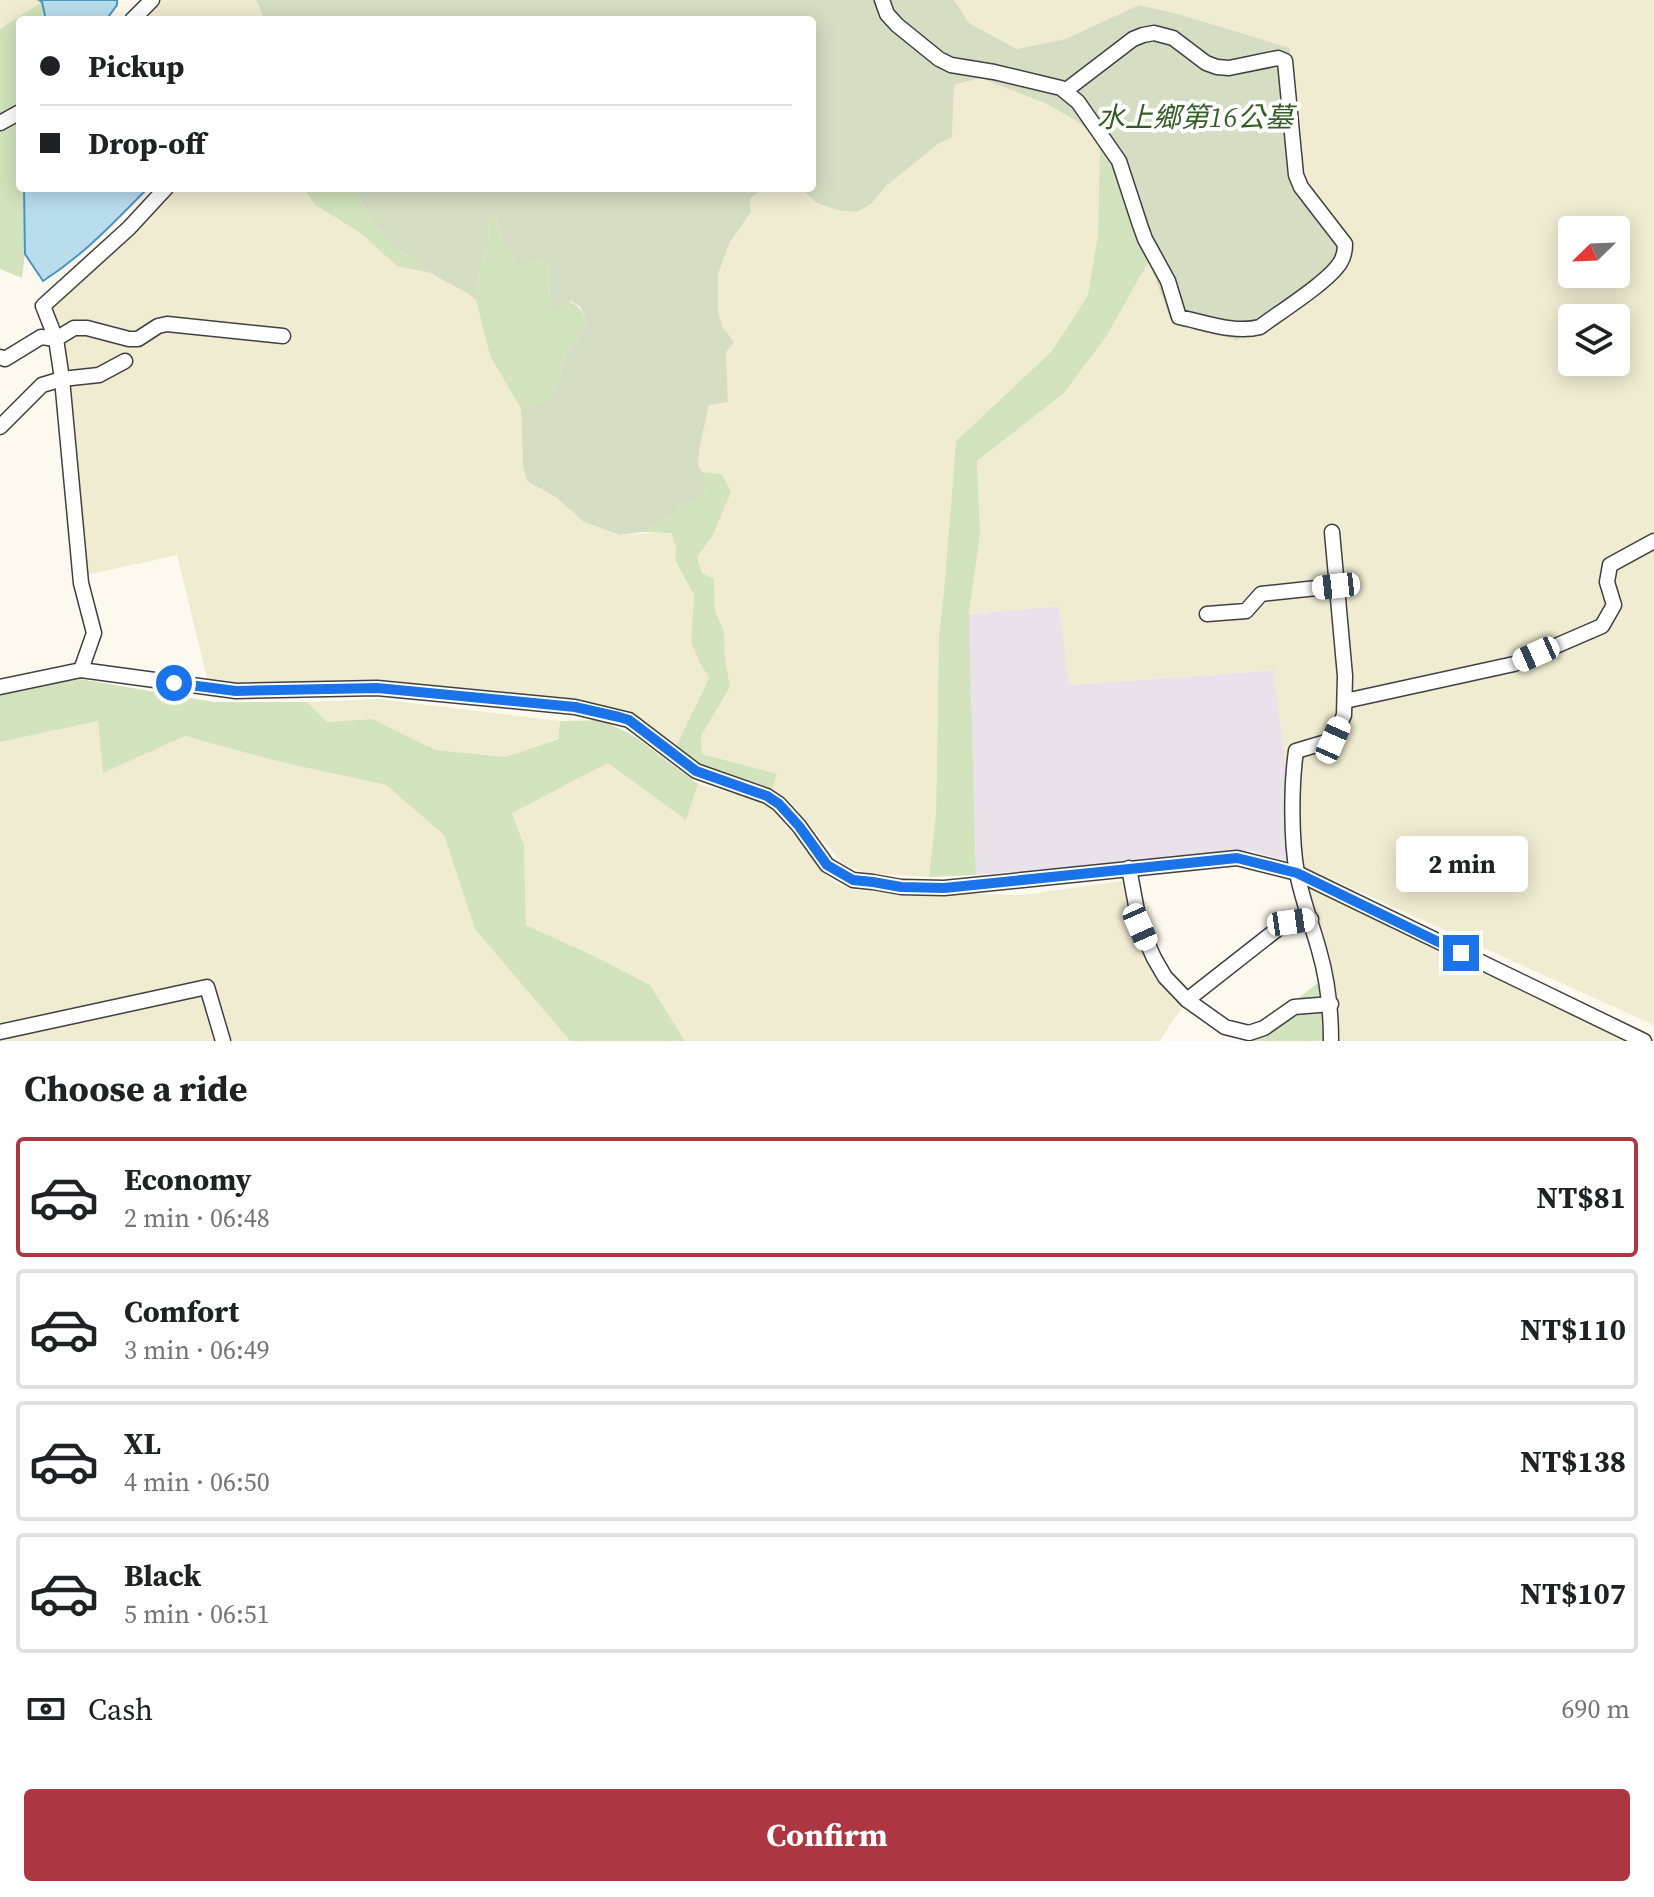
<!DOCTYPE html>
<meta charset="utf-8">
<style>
:root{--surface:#fff;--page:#f2f2f2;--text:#202124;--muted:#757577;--line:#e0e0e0;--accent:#ac3642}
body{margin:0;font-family:"Source Serif 4","Noto Sans TC",serif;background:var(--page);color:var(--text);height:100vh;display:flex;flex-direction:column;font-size:30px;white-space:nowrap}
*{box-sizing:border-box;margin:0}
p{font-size:26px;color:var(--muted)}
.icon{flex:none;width:44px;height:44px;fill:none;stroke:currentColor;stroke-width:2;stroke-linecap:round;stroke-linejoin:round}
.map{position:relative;height:1041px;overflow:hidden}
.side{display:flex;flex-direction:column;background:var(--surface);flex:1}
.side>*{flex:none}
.top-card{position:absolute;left:16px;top:16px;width:800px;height:176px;border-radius:8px;box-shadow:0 4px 20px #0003;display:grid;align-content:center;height:176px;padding:0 24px;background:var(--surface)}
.needle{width:52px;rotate:247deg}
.fabs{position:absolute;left:1558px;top:216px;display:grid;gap:16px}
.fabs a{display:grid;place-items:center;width:72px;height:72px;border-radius:8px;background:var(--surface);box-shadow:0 4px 20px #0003;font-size:40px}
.end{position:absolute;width:36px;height:36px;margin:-18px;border:10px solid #1a73e8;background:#fff;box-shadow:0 0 0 4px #fff}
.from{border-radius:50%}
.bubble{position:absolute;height:56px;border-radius:8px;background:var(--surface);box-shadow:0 4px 20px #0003;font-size:26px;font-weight:700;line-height:56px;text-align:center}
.car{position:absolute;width:24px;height:48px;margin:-24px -12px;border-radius:10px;box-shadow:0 0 6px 2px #0007;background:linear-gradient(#fff 24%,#345 0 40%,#fff 0 76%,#345 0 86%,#fff 0)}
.top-card b{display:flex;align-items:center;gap:28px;height:76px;font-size:30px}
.top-card b+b{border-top:2px solid var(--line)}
.top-card i{width:20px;height:20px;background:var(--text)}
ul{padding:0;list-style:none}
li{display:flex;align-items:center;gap:24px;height:120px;margin:0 16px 12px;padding:0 8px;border:4px solid var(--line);border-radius:8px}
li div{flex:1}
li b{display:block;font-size:30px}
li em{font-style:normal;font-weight:700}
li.current{border-color:var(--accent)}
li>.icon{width:72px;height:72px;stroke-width:1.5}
h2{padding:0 24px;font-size:36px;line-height:96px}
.pay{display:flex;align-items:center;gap:20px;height:88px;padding:0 24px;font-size:30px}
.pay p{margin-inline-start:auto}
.primary-button{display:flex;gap:16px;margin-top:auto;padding:16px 24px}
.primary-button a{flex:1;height:92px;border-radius:8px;background:var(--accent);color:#fff;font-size:32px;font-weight:700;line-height:92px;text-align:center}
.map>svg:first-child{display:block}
</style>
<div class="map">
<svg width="1654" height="1041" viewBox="0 0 1654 1041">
<rect width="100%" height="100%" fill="#fdf9ef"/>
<polygon fill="#e9e2eb" points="1059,606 1070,685 1274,670 1298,864 1251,851 976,875 969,614"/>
<g fill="#f0ecd2" fill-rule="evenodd">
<polygon points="0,0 39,0 42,2 0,29"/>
<polygon points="149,0 256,0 265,20 131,20"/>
<path d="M954,0H1654V1025L1298,864L1274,670L1069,685L1059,606L969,614L980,534L977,461L1063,394L1106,337L1149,261L1170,318L1237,341L1300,184L1288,91L1290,48L1178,14L1139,5L1065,39L1017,49L969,23ZM1572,230H1616V274H1572ZM1572,318H1616V362H1572Z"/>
<polygon points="980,78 1047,104 1078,122 1100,141 1098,234 1088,295 1051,352 956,441 944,591 939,634 936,812 929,877 866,873 842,863 787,798 771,791 776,774 702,754 701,736 730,687 725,658 724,631 715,611 714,579 702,573 697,557 712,537 722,474 702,472 698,466 700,445 709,405 728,402 726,352 733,342 722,326 718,310 718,274 730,242 751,212 750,198 766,188 800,188 857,212 869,206 886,186 938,144 952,137 954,85"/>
<polygon points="170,188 304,188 315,205 359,232 397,266 430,273 467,293 476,300 490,356 521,409 523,467 527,481 557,498 584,522 620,535 671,532 676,547 675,560 694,595 691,642 700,663 709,678 674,751 648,726 627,710 563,700 249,689 208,682 177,555 82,576 64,382 43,306"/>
<polygon points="379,699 560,721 558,738 505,757 436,750 372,719 327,722 307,702"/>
<polygon points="98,721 104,772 185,736 280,762 386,785 444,835 475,929 570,1041 0,1041 0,742"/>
<polygon points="608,763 686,819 698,784 763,802 774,810 826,875 837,884 853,890 1022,895 1123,881 1130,913 1140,945 1153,971 1184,1005 1159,1041 685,1041 650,985 594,956 526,925 524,845 512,813"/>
<polygon points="1308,887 1639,1041 1333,1041 1332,1008"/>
</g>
<g fill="#d3e3bd">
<polygon points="42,2 46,20 20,20 20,188 24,188 25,254 22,278 0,269 0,29"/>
<polygon points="1100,141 1128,195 1149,261 1106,337 1063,394 977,461 980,534 969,614 976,875 929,877 936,812 939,634 944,591 956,441 1051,352 1088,295 1098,234"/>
<polygon points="304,188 353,188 376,227 402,252 430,273 397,266 359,232 315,205"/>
<path d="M496,217L502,239L538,259L548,261L550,301C571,301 576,300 587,320L577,339L565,355L560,379L550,401L521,409L490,356L476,300L479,271L488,245L489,220Z"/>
<polygon points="702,472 722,474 731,492 712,537 697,557 702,573 714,579 715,611 724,631 725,658 730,687 701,736 702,754 777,774 771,791 703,770 674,751 709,678 700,663 691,642 694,595 675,560 676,547 671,533 643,532 704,495 707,479"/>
<polygon points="80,679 214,702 307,702 327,722 372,719 436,750 505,757 558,739 560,721 602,720 634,736 698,784 686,820 608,763 512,813 524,845 526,925 594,956 650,985 685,1041 570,1041 475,929 444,835 386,785 280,762 185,736 103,773 98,721 0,742 0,692"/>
<polygon points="1325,977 1333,1041 1248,1041 1250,1037"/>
</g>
<g fill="#d5ddc3">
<polygon points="256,0 954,0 969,23 1017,49 1065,39 1139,5 1178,14 1290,48 1289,81 1300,184 1330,223 1352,254 1308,304 1246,333 1237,341 1170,318 1140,238 1130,188 1100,141 1078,122 1047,104 980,78 954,85 952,137 938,144 886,186 870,205 857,212 837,210 817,203 800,188 812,188 812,20 265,20"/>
<polygon points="353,188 766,188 750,198 751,212 730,242 718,274 718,310 722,326 734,342 726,352 728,402 709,405 700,445 698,466 707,479 704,495 643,532 620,535 584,522 557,498 527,481 523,467 521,409 550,400 560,379 565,355 577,339 587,320 580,307 571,301 558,311 550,301 548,261 538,259 517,265 502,239 496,217 489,220 488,245 479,271 476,300 467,293 430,273 402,252 376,227"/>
</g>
<g fill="#baddee" stroke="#4a95bc" stroke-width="2">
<polygon points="39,0 117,0 117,5 106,20 46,20 42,2"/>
<path d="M24,188H148C113,223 85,254 43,281L25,254Z"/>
</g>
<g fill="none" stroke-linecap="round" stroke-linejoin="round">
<g stroke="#404040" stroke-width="17">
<g id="minor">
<path d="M882,0L887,14L897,25L939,59L951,65L994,72L1061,88L1078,102L1119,161L1140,225L1145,239L1168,281L1179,317C1204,322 1235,334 1260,327C1280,312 1328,282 1340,263C1344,257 1345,251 1345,244L1301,187L1296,175L1285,61L1278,58L1229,68L1217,67L1206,63L1173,38L1154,33L1143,35L1133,39L1065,91"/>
<polyline points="132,20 152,0"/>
<polyline points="0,123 20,112"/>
<polyline points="0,357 5,359 41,337 56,339 74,328 87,328 129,339 138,339 158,326 167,324 283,336"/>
<polyline points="125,361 99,375 62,379 56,339 43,306 129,228 166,188"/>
<polyline points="0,427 42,385 62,379 81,583 94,633 81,670"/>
<polyline points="1207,614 1246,611 1261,594 1336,586"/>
<polyline points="0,687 81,670 236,691 377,688 575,707 629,720 696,771 767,796 779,804 799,826 827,865 853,880 873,882 901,887 944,888 1237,858 1297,873 1644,1041"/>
<polyline points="1345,701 1514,664 1602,626 1614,605 1607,582 1610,565 1654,541"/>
<polyline points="1129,868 1140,927 1154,958 1165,977 1187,1000 1225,1027 1249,1033 1264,1028 1294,1007 1331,1004"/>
<polyline points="1187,1000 1280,927 1291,922 1311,919"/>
<polyline points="0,1032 207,987 223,1041"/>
<path d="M1331,1041C1331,1009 1328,981 1319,950C1312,925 1302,899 1297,873C1291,840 1291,785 1296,751L1333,740L1344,715L1345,676L1332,532"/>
</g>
</g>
<use href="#minor" stroke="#fff" stroke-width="14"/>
</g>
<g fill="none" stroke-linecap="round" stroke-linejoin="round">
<polyline stroke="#1a73e8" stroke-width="10" points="174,683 236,691 377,688 575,707 619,717 629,720 696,771 767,796 779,804 799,826 827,865 853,880 873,882 901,887 944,888 1237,858 1297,873 1461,953"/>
</g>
<g text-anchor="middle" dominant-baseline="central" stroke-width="8" stroke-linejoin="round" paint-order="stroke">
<g font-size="28" font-style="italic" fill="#345d25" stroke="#fff">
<text x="1195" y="117">水上鄉第16公墓</text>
</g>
</g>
</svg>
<div class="fabs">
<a><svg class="needle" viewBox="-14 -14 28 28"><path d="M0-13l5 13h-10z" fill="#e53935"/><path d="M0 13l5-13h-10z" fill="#757577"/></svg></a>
<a><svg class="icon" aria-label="layers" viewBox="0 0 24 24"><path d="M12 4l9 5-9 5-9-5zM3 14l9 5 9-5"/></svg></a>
</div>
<i class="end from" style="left:174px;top:683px"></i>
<i class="end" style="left:1461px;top:953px"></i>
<div class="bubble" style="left:1396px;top:836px;width:132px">2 min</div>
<i class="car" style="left:1336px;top:586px;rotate:264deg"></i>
<i class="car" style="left:1536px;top:654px;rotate:246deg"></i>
<i class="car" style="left:1333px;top:740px;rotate:24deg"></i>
<i class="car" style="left:1291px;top:922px;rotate:82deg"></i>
<i class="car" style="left:1140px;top:927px;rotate:156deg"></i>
<div class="top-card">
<b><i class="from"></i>Pickup</b>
<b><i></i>Drop-off</b>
</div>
</div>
<section class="side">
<h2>Choose a ride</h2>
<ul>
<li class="current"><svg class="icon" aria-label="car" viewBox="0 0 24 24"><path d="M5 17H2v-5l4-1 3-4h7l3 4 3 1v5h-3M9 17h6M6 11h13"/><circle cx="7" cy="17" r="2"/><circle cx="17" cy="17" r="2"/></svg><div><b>Economy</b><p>2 min · 06:48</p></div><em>NT$81</em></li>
<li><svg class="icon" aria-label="car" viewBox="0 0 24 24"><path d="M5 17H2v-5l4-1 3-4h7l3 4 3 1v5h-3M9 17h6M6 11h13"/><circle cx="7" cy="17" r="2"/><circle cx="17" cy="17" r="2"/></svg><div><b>Comfort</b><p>3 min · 06:49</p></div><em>NT$110</em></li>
<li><svg class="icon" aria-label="car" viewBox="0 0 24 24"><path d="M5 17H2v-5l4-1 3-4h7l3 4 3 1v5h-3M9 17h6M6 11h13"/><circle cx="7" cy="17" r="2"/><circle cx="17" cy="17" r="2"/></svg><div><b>XL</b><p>4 min · 06:50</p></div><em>NT$138</em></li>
<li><svg class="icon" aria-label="car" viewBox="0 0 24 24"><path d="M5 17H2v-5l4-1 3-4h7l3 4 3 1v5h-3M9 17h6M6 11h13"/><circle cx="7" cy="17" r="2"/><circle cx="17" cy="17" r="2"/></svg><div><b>Black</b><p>5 min · 06:51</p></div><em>NT$107</em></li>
</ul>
<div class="pay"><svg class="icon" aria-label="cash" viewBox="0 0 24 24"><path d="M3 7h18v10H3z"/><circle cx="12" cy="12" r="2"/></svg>Cash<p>690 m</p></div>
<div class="primary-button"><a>Confirm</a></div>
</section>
